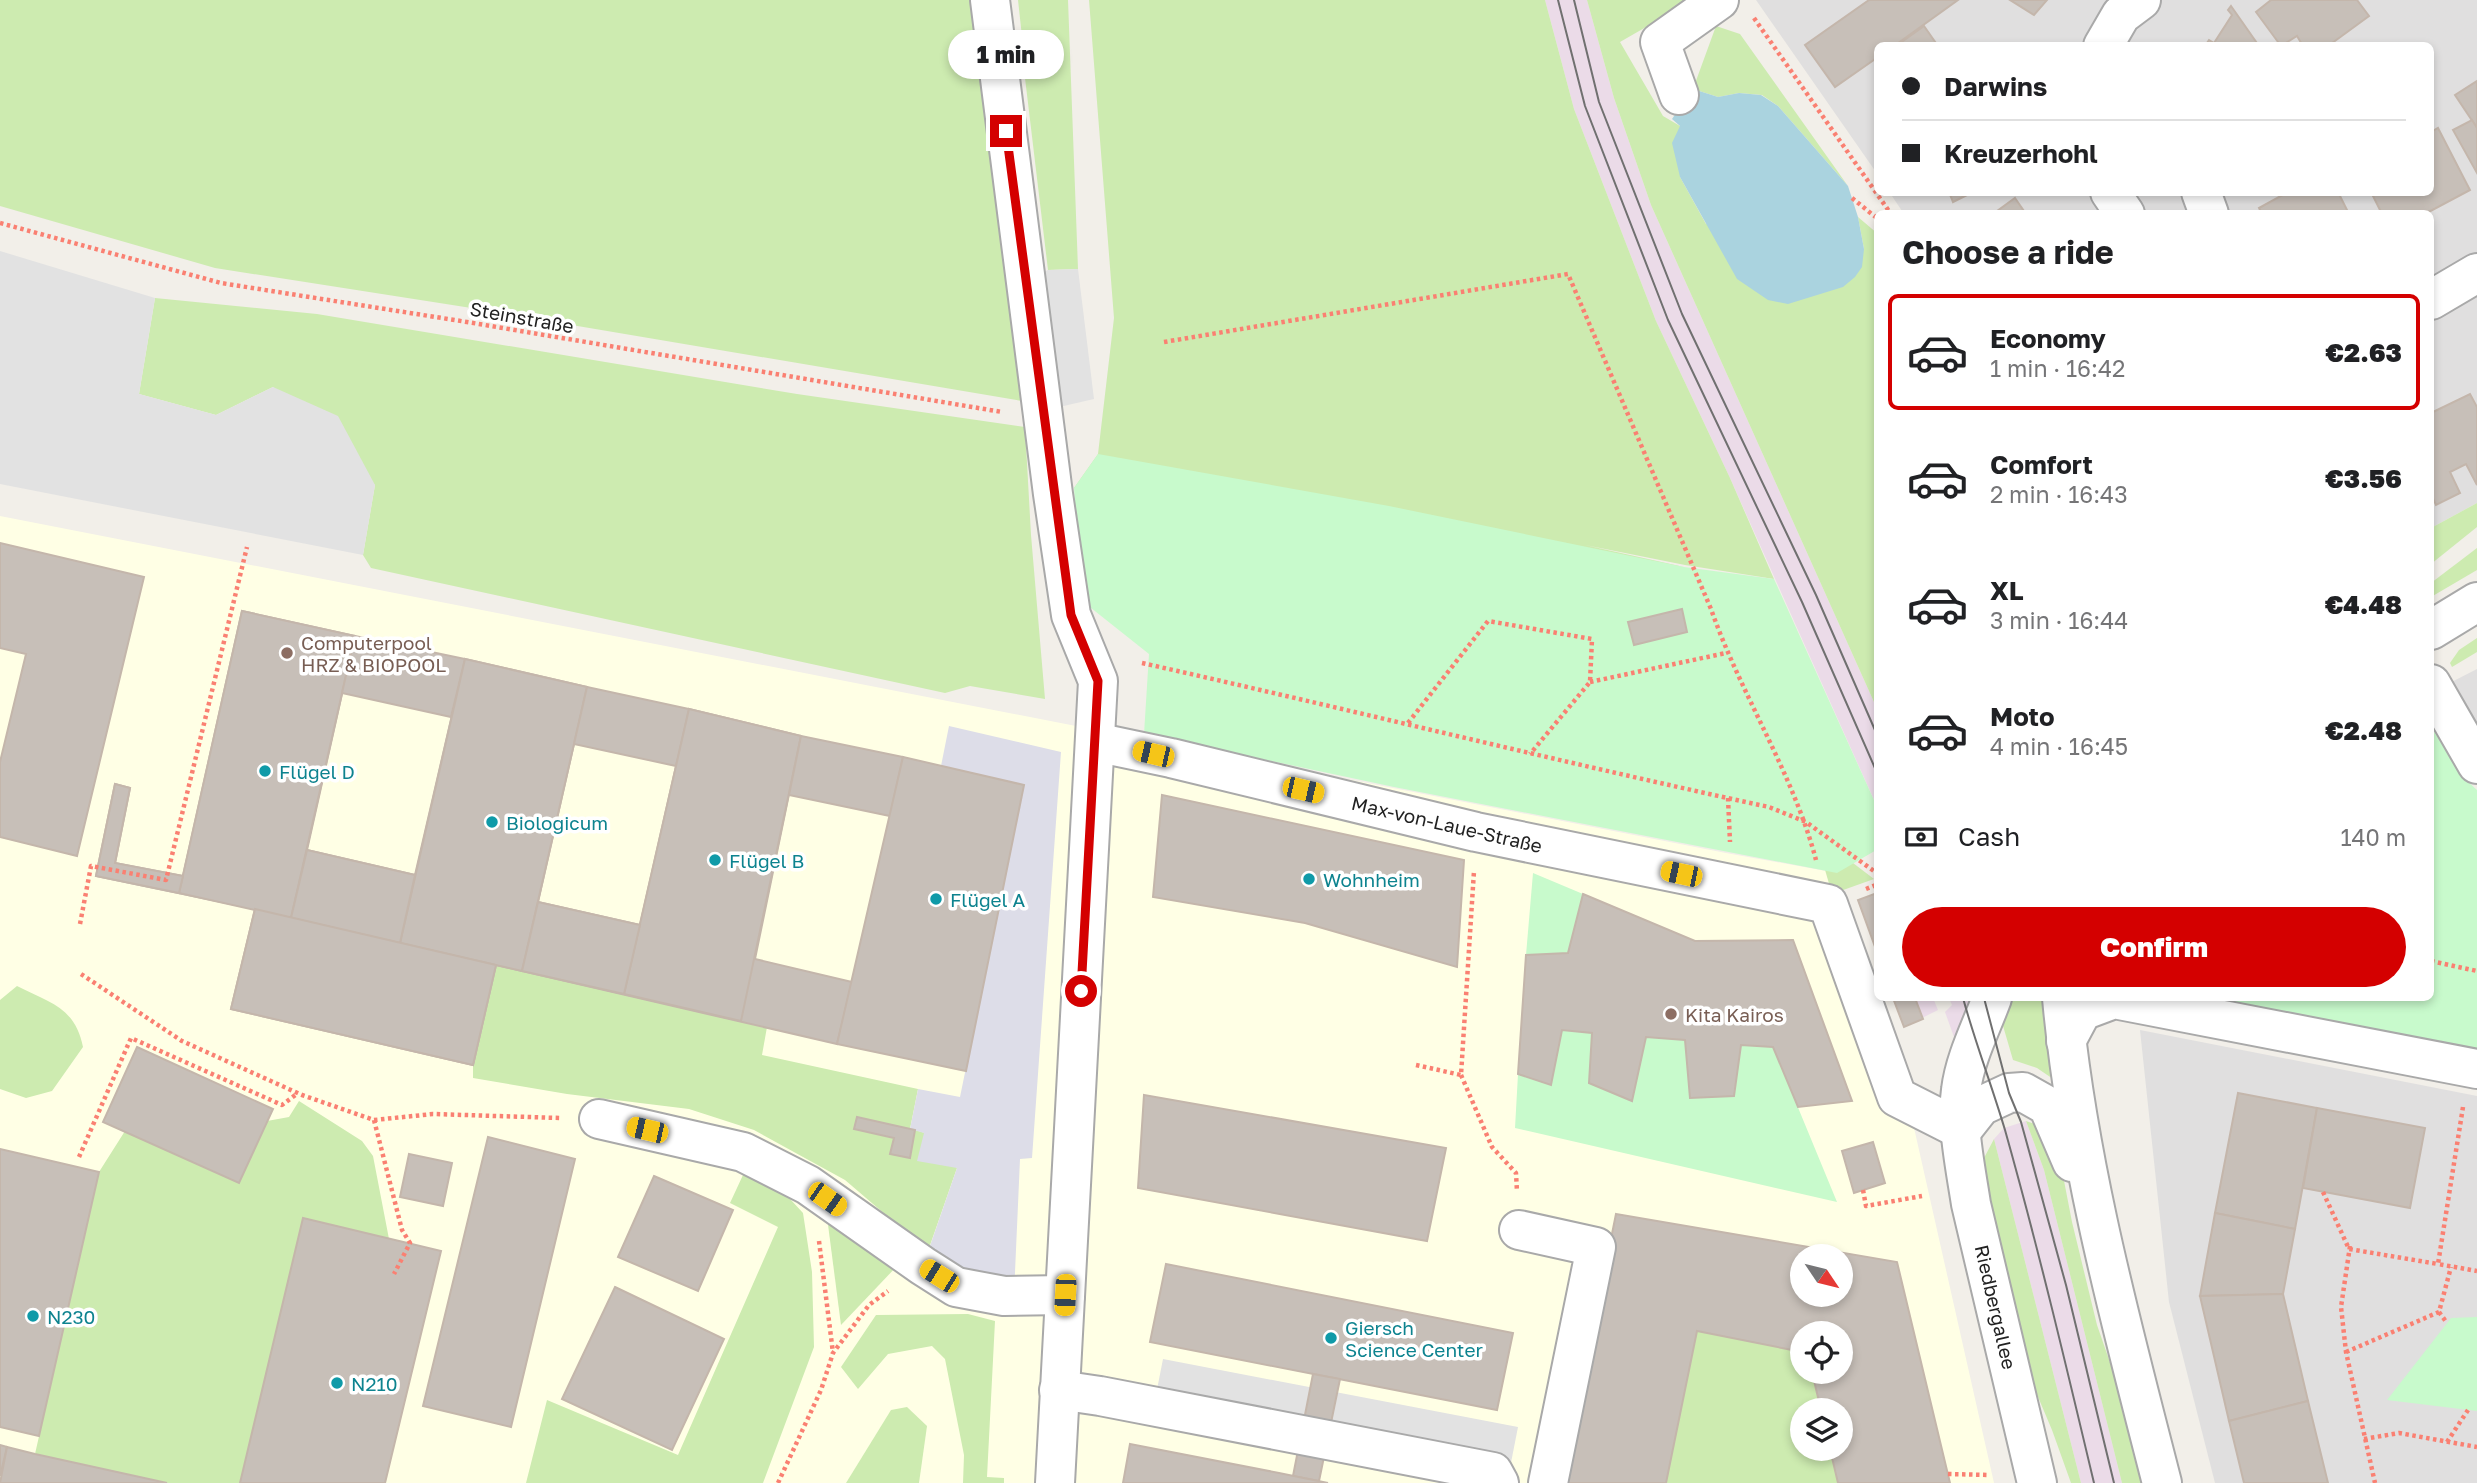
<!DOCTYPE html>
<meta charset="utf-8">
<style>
:root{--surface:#fff;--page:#f2f2f2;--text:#202124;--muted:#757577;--line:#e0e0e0;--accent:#d40000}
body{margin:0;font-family:"Golos Text",sans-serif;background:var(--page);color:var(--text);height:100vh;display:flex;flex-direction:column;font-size:26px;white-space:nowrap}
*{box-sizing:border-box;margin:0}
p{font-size:23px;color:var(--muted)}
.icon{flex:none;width:38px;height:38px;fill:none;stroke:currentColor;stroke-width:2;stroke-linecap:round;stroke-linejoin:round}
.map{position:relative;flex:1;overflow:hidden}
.details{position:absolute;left:1874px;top:210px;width:560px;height:791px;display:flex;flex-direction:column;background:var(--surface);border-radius:10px;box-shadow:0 4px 10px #0003}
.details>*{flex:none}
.banner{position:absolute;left:1874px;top:42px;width:560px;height:154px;border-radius:10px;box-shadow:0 4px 10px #0003;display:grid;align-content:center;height:154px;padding:0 28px;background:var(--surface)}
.needle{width:46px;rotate:125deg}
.buttons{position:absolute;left:1790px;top:1244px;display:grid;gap:14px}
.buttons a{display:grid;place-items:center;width:63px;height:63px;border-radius:50%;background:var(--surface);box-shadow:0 4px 10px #0003;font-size:35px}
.end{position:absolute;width:32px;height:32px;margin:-16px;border:9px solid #d40000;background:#fff;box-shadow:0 0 0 4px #fff}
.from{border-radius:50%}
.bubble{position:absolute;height:49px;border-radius:24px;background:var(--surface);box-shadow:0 4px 10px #0003;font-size:23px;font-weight:800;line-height:49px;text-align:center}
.car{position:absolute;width:21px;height:42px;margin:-21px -10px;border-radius:9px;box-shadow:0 0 5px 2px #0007;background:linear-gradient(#f5c518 24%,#345 0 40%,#f5c518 0 76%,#345 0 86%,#f5c518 0)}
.banner b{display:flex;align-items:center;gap:24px;height:66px;font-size:26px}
.banner b+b{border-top:2px solid var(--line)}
.banner i{width:18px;height:18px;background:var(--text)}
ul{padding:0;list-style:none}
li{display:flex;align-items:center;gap:21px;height:116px;margin:0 14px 10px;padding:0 14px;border:4px solid transparent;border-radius:10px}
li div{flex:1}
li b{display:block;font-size:26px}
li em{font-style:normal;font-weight:800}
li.on{border-color:var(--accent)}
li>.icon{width:63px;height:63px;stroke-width:1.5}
h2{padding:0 28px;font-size:32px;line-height:84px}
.pay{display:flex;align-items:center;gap:18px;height:77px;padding:0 28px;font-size:26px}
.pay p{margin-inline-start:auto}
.action{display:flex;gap:14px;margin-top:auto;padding:14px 28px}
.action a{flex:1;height:80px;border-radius:42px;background:var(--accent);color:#fff;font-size:28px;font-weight:800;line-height:80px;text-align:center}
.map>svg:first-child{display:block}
</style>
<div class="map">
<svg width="2477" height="1483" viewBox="0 0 2477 1483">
<rect width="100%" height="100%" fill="#f2efe9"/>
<g fill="#e0dfdf">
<polygon points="1756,0 2477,0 2477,503 2431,528 2431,214 1904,214 1890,193 2431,192 2431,46 1878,46 1878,175"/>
<polygon points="2477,669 2477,764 2434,691"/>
<polygon points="2140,1030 2477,1096 2477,1483 2215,1483 2169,1302"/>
</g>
<g fill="#ebdbe8">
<polygon points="1545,0 1587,0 1614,98 1651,205 1878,711 1878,809 1730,478 1656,321 1574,109"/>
<polygon points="1893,998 1933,998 1938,1010 1904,1027"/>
<polygon points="1949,998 1977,998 1954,1037 1945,1012 1952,1005"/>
<polygon points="2026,1121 2044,1170 2122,1483 2081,1483 1994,1139 2004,1128"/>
</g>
<path fill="#ffffe5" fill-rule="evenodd" d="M0,516L1726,853L1837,873L1910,1110L1994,1483H0ZM1802,1256H1841V1295H1802ZM1802,1334H1841V1372H1802ZM1802,1410H1841V1449H1802Z"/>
<g fill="#cdebb0">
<polygon points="0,0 975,0 1022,401 465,307 215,268 0,206"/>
<polygon points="1018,0 1068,0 1078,269 1048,270 1025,78 1032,73 1031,60 1024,55"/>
<polygon points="1089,0 1545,0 1574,109 1656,321 1730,478 1774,579 1685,565 1585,545 1684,567 1074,488 1098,454 1114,318"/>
<polygon points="1587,0 1693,0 1620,42 1663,116 1680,126 1680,177 1706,224 1864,249 1858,217 1878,234 1878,711 1651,205 1614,98"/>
<polygon points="1716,26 1740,34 1848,186 1778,106 1762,95 1739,93 1718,97 1693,89"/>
<polygon points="155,298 317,314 797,394 1025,427 1031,535 1045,699 970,686 945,693 371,568 363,555 375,485 273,387 216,415 139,394"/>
<polygon points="2477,503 2477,527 2431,564 2431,528"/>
<polygon points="2477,548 2477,570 2431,597 2431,583"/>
<polygon points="2477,638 2477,652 2452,667 2450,663 2459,650"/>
<polygon points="1828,844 1874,879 1832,894 1819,849"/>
<polygon points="496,965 767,1027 762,1055 918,1089 910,1129 857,1117 854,1129 894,1138 891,1154 909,1158 915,1130 925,1133 957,1168 928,1251 845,1180 754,1130 689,1109 567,1094 473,1078 473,1065"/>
<path d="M17,986C50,1003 75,1007 83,1047L52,1091L26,1098L0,1089V1000Z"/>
<polygon points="2014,998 2043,998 2045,1022 2059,1083 2037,1068 2013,1060 2001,1019"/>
<polygon points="299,1101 362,1141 373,1156 389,1239 303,1219 240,1483 167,1483 35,1454 99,1172 125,1131 239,1183 267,1121 289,1117"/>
<polygon points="2026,1121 2044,1127 2059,1155 2072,1222 2097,1325 2122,1397 2147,1483 2122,1483 2044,1170"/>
<polygon points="1994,1139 2081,1483 2071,1483 2052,1430 2033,1385 1985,1189 1984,1158"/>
<polygon points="743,1175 779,1187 803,1213 812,1272 814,1347 763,1483 526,1483 547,1400 678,1455 778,1227 730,1203"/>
<polygon points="827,1217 897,1266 841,1325"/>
<polygon points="968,1314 995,1321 987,1477 1004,1478 1004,1483 963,1483 964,1455 945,1359 932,1346 888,1354 858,1389 841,1367 876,1315"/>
<polygon points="1697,1331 1802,1352 1802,1372 1812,1372 1821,1410 1802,1410 1802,1449 1830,1449 1838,1483 1666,1483"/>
<polygon points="907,1407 927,1426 919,1483 846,1483 891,1410"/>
</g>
<g fill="#c8facc">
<polygon points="1098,454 1389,506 1684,567 1774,579 1878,809 1878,849 1837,873 1394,787 1144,734 1149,654 1081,600 1074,488"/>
<polygon points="2431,727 2464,778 2477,790 2477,1051 2190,998 2431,998"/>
<polygon points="1533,873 1583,894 1568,953 1526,955"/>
<polygon points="1562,1030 1592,1033 1590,1083 1632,1101 1646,1037 1685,1040 1690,1098 1733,1096 1741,1045 1773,1047 1837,1202 1515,1128 1518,1074 1551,1084"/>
<polygon points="2477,1317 2477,1411 2387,1400 2451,1318"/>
</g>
<g fill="#e2e2e2">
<polygon points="0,251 155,298 139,394 216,415 273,387 338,416 375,485 363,555 0,484"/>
<polygon points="1078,269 1094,399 1055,408 1036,276 1048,270"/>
<polygon points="1163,1359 1518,1427 1507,1483 1150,1425"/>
</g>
<polygon fill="#dddde8" points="949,726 1061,752 1032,1158 1020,1159 1014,1295 923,1266 957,1168 917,1161 924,1133 910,1129 918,1089 960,1097 1024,785 941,766"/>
<polygon fill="#aad3df" points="1693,89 1718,97 1739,93 1761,95 1778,106 1848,186 1858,217 1864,249 1862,267 1855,277 1843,287 1788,304 1768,300 1737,279 1680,177 1672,143 1680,126 1672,119"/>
<g fill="#c7bfb8" stroke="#c4b6ab" stroke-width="2" fill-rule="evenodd">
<polygon points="1869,0 1958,0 1894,46 1878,46 1878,57 1835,87 1805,45"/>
<polygon points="2010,0 2047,0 2034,15"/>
<polygon points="2271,0 2357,0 2369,16 2328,46 2303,46 2297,36 2281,46 2256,12"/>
<polygon points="2231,6 2259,46 2205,46 2209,40 2214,43 2232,15 2228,10"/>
<polygon points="1924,26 1938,46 1896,46"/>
<polygon points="2477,81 2477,128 2455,95"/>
<polygon points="2472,120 2477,128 2477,173 2453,130"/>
<polygon points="2438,128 2470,190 2425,214 2382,214 2371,192 2431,192 2431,132"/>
<polygon points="1949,192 1973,192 1953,202"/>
<polygon points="2288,192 2338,192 2349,214 2262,214 2259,208"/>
<polygon points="2015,198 2026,214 1993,214"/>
<polygon points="2470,394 2477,407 2477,485 2466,464 2450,472 2460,493 2436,505 2431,494 2431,413"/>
<polygon points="0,543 144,577 77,856 0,837 0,762 26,654 0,648"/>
<polygon points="1682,609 1687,632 1634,645 1628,622"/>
<polygon points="242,611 355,636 307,850 415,875 465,659 587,687 538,902 640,925 689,709 801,736 755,959 852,982 837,1044 496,965 473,1065 231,1009 255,909 96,876 115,784 130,788 115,863 183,876"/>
<polygon points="242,611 355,636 291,918 179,893"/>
<polygon points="355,636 465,659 451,717 342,693"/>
<polygon points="465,659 587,687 522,971 400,943"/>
<polygon points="587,687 689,709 676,766 574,744"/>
<polygon points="689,709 801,736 741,1021 624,994"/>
<polygon points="801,736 903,757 890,816 789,795"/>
<polygon points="903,757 1024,785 966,1071 837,1044"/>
<polygon points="115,784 130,788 115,863 183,876 179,893 96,876"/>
<polygon points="1162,795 1464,860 1457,967 1305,923 1153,897"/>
<polygon points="307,850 415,875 400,943 291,918"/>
<polygon points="1877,893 1878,895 1878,955 1858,900"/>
<polygon points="1583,894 1695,941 1793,940 1852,1101 1798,1107 1773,1047 1741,1045 1734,1096 1690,1098 1685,1040 1646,1037 1632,1101 1589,1083 1592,1033 1562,1030 1551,1085 1518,1074 1526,955 1568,953"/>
<polygon points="538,902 640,925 624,994 522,971"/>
<polygon points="255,909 496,965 473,1065 231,1009"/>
<polygon points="1893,998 1915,998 1923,1019 1904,1027"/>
<polygon points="137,1047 273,1109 239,1183 103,1122"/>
<polygon points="2238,1093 2317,1108 2295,1229 2215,1213"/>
<polygon points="1144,1095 1446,1148 1427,1241 1138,1188"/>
<polygon points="2317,1108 2425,1128 2410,1208 2303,1188"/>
<polygon points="857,1117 915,1130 910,1158 890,1154 894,1138 854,1129"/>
<polygon points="488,1137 575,1159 511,1427 423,1406"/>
<polygon points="1873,1142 1885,1183 1854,1193 1842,1151"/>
<polygon points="0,1149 99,1172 39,1436 0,1427"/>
<polygon points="409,1154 452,1163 443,1206 400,1197"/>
<polygon points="654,1176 733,1210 698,1291 618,1257"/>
<polygon points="2215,1213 2295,1229 2283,1294 2200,1296"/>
<path d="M1616,1214L1897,1262L1950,1483H1838L1830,1449H1841V1410H1821L1812,1372H1841V1334H1802V1352L1697,1331L1666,1483H1562ZM1802,1256H1841V1295H1802Z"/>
<polygon points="303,1218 441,1251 385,1483 240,1483"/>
<polygon points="1166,1264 1513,1333 1497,1410 1150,1342"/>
<polygon points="615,1287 724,1339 672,1450 562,1399"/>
<polygon points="2283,1294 2308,1401 2229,1421 2200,1296"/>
<polygon points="1313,1374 1340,1379 1319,1481 1293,1476"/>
<polygon points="2308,1401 2328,1483 2244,1483 2229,1421"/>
<polygon points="1130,1444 1279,1473 1328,1483 1123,1483"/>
<polygon points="0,1445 7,1447 0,1476"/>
<polygon points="7,1447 35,1454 167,1483 0,1483"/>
</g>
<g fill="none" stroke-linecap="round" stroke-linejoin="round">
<g stroke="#a9a9a9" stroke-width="42">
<g id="minor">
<polyline points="990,0 1053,494 1071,615 1098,681 1055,1483"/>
<polyline points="2103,46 2121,15 2141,0"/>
<polyline points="1679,95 1660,42 1719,0"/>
<polyline points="2110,192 2125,214"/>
<polyline points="2201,192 2209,214"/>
<polyline points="2431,300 2477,273"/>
<polyline points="2431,630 2477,602"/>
<polyline points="2431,684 2477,764"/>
<polyline points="1095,742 1171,758 1476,832 1828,904 1897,1097 1962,1130"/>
<path d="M1992,998C1981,1028 1965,1058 1961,1090C1956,1123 1966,1171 1971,1204L2037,1483"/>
<path d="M2062,998C2077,1162 2121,1323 2162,1483"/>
<polyline points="2066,1041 2082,1011 2114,999 2477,1069"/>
<polyline points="599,1119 743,1152 808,1185 923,1266 956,1287 1004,1296 1065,1295"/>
<polyline points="1962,1130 1981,1106 2009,1093 2023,1092 2048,1106 2072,1162"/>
<polyline points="1519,1230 1596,1247 1548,1483"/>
<polyline points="1059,1390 1100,1396 1493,1472 1499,1483"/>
</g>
</g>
<g stroke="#fa8072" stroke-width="4.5" stroke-dasharray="3.5 3.5" stroke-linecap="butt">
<polyline points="1754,18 1891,214"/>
<polyline points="1852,198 1878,219"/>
<polyline points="0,223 221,283 467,322 1002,412"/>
<path d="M1164,342L1568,274L1711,609C1741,695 1793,773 1816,860"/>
<path d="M1142,663C1352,710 1560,762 1769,807L1806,822L1878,874"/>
<polyline points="1590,682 1726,653"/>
<polyline points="1408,723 1488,621 1592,639 1590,682 1530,754"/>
<polyline points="1728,798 1730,842"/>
<polyline points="1866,889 1878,884"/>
<polyline points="80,924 91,866 166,880 247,547"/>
<polyline points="2431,961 2477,971"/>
<polyline points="81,974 182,1041 302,1095 374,1120 402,1230 410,1243 394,1274"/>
<polyline points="1416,1065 1461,1075 1474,871"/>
<polyline points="1461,1075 1492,1147 1516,1173 1517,1192"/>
<polyline points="2463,1107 2438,1264 2477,1271"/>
<polyline points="374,1120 433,1114 560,1118"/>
<polyline points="79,1157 131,1038 282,1105 298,1093"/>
<polyline points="1863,1190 1866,1206 1922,1196"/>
<polyline points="2323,1192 2349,1249 2438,1264"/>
<polyline points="819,1241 833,1353"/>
<polyline points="2350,1246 2341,1307 2346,1352 2375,1483"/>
<polyline points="2439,1312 2447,1323"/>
<polyline points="2346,1352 2439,1312 2451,1267"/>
<polyline points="2364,1439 2399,1433 2477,1447"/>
<polyline points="2447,1442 2468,1410"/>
<polyline points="1948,1474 1990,1475"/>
<polyline points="778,1483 821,1390 833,1353 869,1305 888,1291"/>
</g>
<use href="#minor" stroke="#fff" stroke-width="38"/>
<g stroke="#707070" stroke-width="2">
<polyline points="1558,0 1585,106 1668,320 1802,602 1878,775"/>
<polyline points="1574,0 1599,102 1682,314 1816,595 1878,737"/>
<path d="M1963,998C1975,1042 1992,1086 2005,1130C2038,1247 2066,1365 2094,1483"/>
<polyline points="1984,998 2009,1093 2021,1122 2066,1285 2114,1483"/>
</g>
</g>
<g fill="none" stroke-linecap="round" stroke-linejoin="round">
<polyline stroke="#d40000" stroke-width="9" points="1006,131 1071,615 1098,681 1081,991"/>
</g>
<g fill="#8d6e63" stroke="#fff" stroke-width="2.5">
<circle cx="287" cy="653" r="7"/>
<circle cx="1671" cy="1014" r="7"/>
</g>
<g fill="#0f9aa8" stroke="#fff" stroke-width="2.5">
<circle cx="265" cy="771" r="7"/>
<circle cx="492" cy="822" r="7"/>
<circle cx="715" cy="860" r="7"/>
<circle cx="1309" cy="879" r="7"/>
<circle cx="936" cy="899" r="7"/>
<circle cx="33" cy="1316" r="7"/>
<circle cx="1331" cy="1338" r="7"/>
<circle cx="337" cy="1383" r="7"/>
</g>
<g text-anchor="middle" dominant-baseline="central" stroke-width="7" stroke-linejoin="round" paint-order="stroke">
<g font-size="19" fill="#222" stroke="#fff">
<text transform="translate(522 317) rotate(10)">Steinstraße</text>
<text transform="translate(1447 824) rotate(13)">Max-von-Laue-Straße</text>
<text transform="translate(1996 1307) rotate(77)">Riedbergallee</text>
</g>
<g font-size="19" fill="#785e54" stroke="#fff" text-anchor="start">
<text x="301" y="642">Computerpool<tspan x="301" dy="22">HRZ &amp; BIOPOOL</tspan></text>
<text x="1685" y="1014">Kita Kairos</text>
</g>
<g font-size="19" fill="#0d838f" stroke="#fff" text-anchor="start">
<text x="279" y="771">Flügel D</text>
<text x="506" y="822">Biologicum</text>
<text x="729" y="860">Flügel B</text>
<text x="1323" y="879">Wohnheim</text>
<text x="950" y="899">Flügel A</text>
<text x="47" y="1316">N230</text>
<text x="1345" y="1327">Giersch<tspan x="1345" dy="22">Science Center</tspan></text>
<text x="351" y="1383">N210</text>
</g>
</g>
</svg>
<div class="buttons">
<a><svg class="needle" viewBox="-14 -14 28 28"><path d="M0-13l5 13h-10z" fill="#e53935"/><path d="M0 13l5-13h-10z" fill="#757577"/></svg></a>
<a><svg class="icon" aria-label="locate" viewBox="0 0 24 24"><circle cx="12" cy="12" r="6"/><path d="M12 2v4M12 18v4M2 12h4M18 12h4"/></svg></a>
<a><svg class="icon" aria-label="layers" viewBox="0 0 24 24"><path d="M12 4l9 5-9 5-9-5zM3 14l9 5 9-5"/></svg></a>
</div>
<i class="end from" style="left:1081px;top:991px"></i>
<i class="end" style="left:1006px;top:131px"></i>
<div class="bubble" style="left:948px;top:30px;width:116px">1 min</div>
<i class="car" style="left:1153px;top:754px;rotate:283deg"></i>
<i class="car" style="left:1303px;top:790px;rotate:103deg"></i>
<i class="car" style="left:1681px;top:874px;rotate:282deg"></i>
<i class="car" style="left:647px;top:1130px;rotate:283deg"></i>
<i class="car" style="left:827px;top:1199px;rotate:125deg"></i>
<i class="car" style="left:939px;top:1276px;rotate:302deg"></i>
<i class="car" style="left:1065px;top:1295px;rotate:183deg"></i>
<div class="banner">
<b><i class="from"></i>Darwins</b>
<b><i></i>Kreuzerhohl</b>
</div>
<section class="details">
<h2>Choose a ride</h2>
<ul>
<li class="on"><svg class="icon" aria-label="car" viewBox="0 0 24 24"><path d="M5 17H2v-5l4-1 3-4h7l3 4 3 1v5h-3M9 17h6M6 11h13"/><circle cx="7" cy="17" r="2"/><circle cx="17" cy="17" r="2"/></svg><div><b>Economy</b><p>1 min · 16:42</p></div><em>€2.63</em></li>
<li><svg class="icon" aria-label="car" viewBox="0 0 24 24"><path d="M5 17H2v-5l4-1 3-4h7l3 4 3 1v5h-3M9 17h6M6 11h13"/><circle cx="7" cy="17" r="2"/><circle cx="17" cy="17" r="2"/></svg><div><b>Comfort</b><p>2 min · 16:43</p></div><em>€3.56</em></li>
<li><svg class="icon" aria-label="car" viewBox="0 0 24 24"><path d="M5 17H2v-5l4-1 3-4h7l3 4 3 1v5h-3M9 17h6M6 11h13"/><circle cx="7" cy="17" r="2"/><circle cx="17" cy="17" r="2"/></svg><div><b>XL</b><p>3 min · 16:44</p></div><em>€4.48</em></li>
<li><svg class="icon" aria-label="car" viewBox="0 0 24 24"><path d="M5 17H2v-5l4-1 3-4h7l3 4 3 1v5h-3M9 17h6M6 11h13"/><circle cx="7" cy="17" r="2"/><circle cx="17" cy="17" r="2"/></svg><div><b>Moto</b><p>4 min · 16:45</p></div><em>€2.48</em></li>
</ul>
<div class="pay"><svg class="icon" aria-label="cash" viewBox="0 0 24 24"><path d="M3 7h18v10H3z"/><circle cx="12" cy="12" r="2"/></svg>Cash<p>140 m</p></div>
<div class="action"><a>Confirm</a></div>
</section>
</div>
